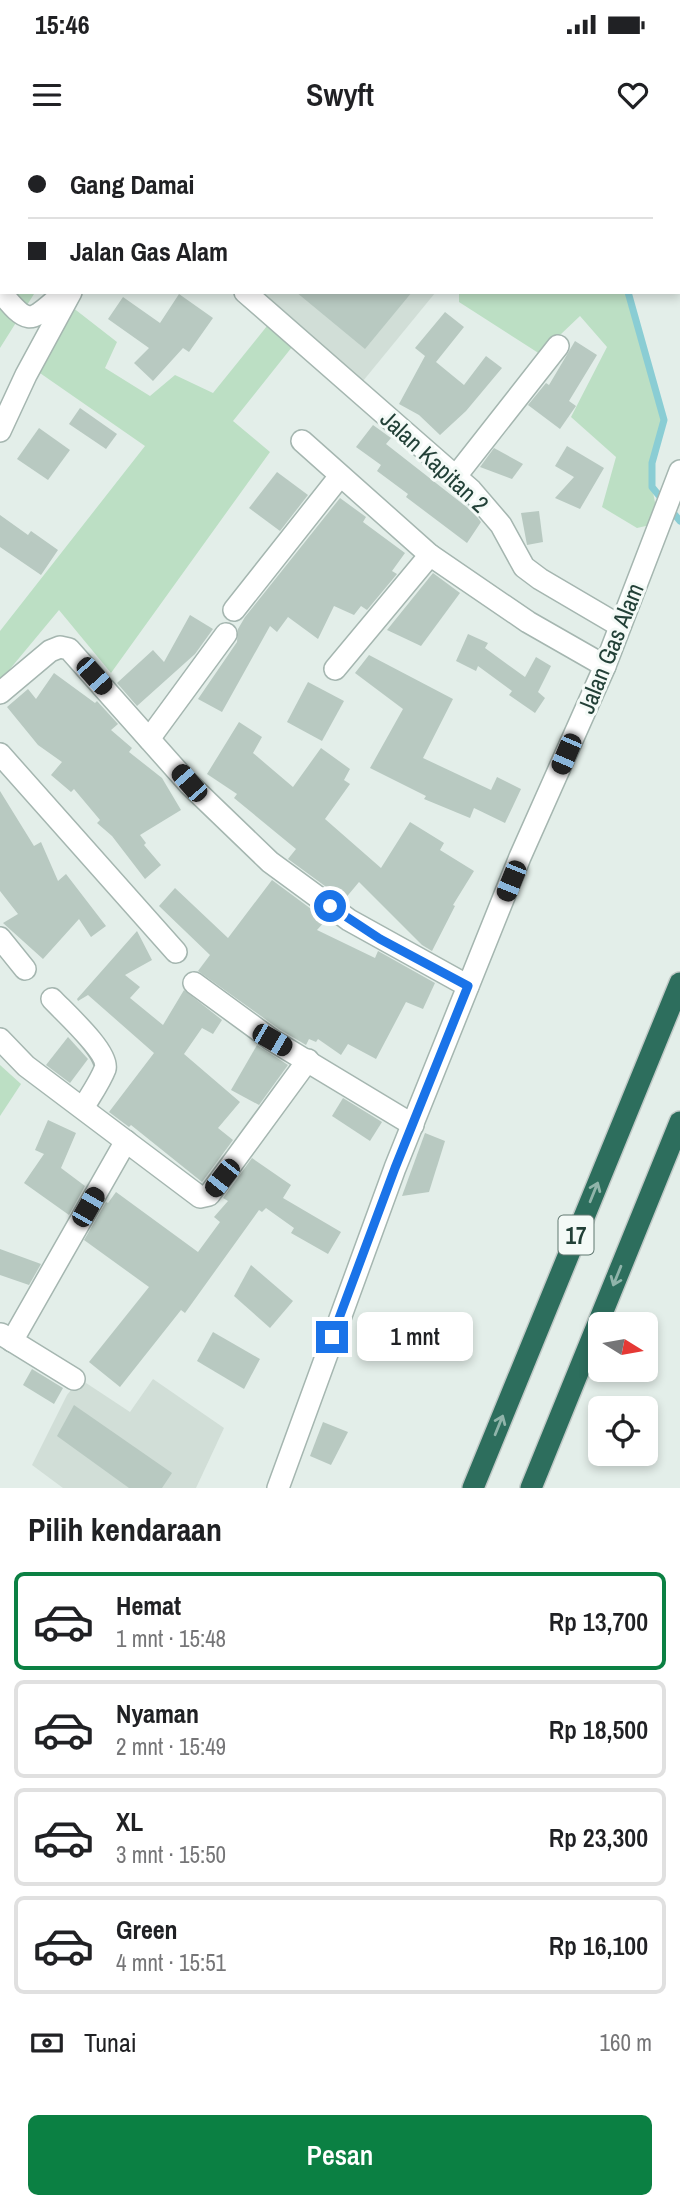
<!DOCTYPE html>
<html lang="id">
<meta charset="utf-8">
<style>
:root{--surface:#fff;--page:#f2f2f2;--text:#202124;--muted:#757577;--line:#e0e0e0;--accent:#0b8043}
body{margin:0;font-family:"Archivo Narrow",sans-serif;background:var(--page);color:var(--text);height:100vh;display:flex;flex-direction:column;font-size:26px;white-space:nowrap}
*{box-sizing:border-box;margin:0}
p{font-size:23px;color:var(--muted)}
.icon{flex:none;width:38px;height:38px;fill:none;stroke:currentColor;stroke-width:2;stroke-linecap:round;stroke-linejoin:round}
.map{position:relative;height:1348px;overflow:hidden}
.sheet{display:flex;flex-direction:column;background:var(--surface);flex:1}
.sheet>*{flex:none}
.banner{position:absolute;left:0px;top:0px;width:681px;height:154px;box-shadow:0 4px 10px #0003;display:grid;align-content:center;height:154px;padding:0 28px;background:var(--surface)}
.needle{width:46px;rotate:101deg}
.tools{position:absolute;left:588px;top:1172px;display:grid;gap:14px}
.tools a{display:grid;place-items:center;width:70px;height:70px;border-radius:10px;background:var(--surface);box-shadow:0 4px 10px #0003;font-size:35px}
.end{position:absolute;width:32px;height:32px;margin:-16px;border:9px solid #1a73e8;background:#fff;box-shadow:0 0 0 4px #fff}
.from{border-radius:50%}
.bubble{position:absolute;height:49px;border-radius:10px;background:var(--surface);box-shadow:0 4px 10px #0003;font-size:23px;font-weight:600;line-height:49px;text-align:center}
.car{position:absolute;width:21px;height:42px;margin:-21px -10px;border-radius:9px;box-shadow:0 0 5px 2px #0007;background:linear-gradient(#222 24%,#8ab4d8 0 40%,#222 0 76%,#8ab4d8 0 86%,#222 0)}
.banner b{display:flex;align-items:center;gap:24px;height:66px;font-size:26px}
.banner b+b{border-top:2px solid var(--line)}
.banner i{width:18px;height:18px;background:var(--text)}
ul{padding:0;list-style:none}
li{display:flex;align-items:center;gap:21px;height:98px;margin:0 14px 10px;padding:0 14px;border:4px solid var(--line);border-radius:10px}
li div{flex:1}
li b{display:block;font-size:26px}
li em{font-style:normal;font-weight:600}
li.active{border-color:var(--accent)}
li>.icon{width:63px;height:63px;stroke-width:1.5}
h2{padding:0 28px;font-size:32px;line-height:84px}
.pay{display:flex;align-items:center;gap:18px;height:77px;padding:0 28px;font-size:26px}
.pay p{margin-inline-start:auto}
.button{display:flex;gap:14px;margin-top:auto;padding:14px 28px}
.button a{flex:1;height:80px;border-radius:10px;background:var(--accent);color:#fff;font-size:28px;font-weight:600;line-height:80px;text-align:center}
.status{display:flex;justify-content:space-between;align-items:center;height:49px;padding:0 35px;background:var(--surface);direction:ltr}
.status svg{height:19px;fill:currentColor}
header{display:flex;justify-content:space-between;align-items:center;height:91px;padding:0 28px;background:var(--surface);font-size:32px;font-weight:600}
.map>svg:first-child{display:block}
</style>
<div class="status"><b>15:46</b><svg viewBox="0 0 49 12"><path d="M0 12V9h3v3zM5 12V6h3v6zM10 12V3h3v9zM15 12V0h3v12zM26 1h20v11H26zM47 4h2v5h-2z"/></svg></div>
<header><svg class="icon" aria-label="menu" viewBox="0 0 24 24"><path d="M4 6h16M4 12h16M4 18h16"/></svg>Swyft<svg class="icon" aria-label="heart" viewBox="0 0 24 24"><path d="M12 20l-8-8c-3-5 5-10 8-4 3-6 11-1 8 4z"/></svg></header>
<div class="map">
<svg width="680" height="1348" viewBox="0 0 680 1348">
<rect width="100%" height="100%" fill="#e3eee9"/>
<g fill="#d1ded7">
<polygon points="255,152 435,152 435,153 363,241"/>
<polygon points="80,1239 130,1272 153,1239 224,1288 196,1348 63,1348 32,1325 67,1255"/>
</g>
<g fill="#bcdfc4">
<polygon points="0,111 2,152 34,154 0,208"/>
<polygon points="459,152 628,152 664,280 652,323 652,347 659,383 637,388 602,367 616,317 571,277 607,207 580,176 540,214 459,162"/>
<polygon points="72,167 117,202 105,228 150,256 175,235 213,253 267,186 292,207 233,281 270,312 111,533 59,470 0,541 0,491 145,306 37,231"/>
<polygon points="0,925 21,944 0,976"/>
</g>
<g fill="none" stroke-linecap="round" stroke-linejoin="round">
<g stroke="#8acdd4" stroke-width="7">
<polyline points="486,0 488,2"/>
<polyline points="628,152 664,280 652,323 652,347 680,381"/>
</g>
</g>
<g fill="#b8c9c1">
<polygon points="296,152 412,152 365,209"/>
<polygon points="179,154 213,178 189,212 183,208 153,241 134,223 149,208 108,179 123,157 160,183"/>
<polygon points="445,172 464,187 436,222 464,245 486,216 502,228 466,271 440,295 419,275 399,264 425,216 415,208"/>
<polygon points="575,201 597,215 569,261 576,266 560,289 528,265 546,243 549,245"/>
<polygon points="80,268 117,294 106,309 69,284"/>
<polygon points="373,285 391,298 386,304 473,372 481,382 467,403 406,357 408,354 377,331 381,325 356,307"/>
<polygon points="39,288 70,310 48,340 17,319"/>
<polygon points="567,306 604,328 580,369 555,358 574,337 555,326"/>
<polygon points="494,308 523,324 512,339 480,327"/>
<polygon points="277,332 308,355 280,391 249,368"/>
<polygon points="340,358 366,377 363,382 405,413 392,431 397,434 367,470 361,466 354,475 334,466 318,499 288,477 277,492 270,486 222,572 198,559 237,502 238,489 245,477"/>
<polygon points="539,371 543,402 527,405 521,373"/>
<polygon points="0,375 28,395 31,391 58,410 41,435 0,407"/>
<polygon points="433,433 460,453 421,506 387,490"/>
<polygon points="190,475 213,489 195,514 137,566 117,543 153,510 164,522"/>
<polygon points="468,494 488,503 485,508 525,537 536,517 551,526 538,552 545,558 535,573 509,555 512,551 478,526 476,531 456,521"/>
<polygon points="369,515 453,559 423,618 491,650 497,637 521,649 505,683 474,668 470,678 424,659 426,656 370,628 403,569 355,533"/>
<polygon points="54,533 95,563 97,561 118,584 111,590 132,608 129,612 162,638 181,670 140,695 146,703 144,705 161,725 145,739 112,696 97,683 100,680 74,649 71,652 51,635 62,622 38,605 7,567 28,549 36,559"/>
<polygon points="308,542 344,561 322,601 287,582"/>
<polygon points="239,582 262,597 253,613 293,647 321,608 350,629 344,640 350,644 325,679 381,728 410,682 444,703 440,710 474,731 453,765 455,766 432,811 422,805 359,742 344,760 288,719 296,709 234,658 237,654 207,634"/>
<polygon points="0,651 34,706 41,702 58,741 66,734 106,786 91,797 79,779 43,819 3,783 18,774 0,751"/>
<polygon points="272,740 326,780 317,790 375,818 378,811 435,843 423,869 406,862 376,919 348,904 341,915 318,899 316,902 309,899 306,905 279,889 198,831 210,815 159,766 175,748 228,798"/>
<polygon points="137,791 152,820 125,835 140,847 130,858 163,885 184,850 222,880 213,894 202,888 184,914 240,962 218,988 233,1000 202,1042 131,985 129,987 109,972 154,913 88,855 78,861 77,859"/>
<polygon points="68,897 88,919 70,943 46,925"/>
<polygon points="257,905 288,925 259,965 231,950"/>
<polygon points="343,958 382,982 370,1001 332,976"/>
<polygon points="48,980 76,993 61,1028 85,1046 69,1075 24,1043 44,1014 35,1010"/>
<polygon points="425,993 445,1001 429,1052 402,1056"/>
<polygon points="252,1018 291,1045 283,1058 341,1092 328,1114 291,1093 294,1088 266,1068 262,1072 259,1070 185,1173 181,1170 120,1247 89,1222 149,1147 84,1100 106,1062 108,1063 116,1052 198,1112 220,1082 214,1077 228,1061 223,1058"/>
<polygon points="0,1109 41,1124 29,1145 0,1135"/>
<polygon points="251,1125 293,1161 270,1188 234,1156"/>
<polygon points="213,1192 260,1219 244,1249 197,1221"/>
<polygon points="32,1229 63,1248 54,1264 23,1245"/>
<polygon points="74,1265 172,1333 162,1348 129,1348 57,1296"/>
<polygon points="323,1282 348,1292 331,1325 310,1316"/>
</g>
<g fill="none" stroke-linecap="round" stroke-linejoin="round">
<g stroke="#a5b6b0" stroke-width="24">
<g id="minor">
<polyline points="149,0 151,2"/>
<path d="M0,151C31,190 31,180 65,152"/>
<polyline points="245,152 471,350 501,385 524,427 540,439 620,486"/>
<polyline points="0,291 26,235 71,152"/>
<polyline points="302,301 430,415 528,482 605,526"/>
<polyline points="456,336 558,206"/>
<polyline points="234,470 340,336"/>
<polyline points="335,529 430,415"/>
<polyline points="0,553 50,511 60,507 69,509 189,644 270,722 349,780 468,846"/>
<polyline points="149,599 226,494"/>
<polyline points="0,614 176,812"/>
<polyline points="0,798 25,829"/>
<polyline points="194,843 272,900 413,985"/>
<path d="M52,859C63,871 110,913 105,929C100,942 90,956 83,968"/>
<polyline points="0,899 26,926 200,1057 209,1055 308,920"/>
<polyline points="1,1194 74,1239"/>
<polyline points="12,1201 126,1001"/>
<polyline points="278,1348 395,1028 520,717 605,526 680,331"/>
</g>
</g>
<g stroke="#c1cac7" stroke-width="24">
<g id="highway">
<polyline points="473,1348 680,843"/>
<polyline points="531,1348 680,982"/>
</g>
</g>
<use href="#minor" stroke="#fff" stroke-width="21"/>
<use href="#highway" stroke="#2d6e5d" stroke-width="21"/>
</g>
<defs><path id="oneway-shaft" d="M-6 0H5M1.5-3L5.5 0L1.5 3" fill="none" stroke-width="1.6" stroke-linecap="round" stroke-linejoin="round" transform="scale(1.75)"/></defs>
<g stroke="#90b4aa">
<use href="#oneway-shaft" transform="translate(594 1052) rotate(-68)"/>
<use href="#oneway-shaft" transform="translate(617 1136) rotate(112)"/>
<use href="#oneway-shaft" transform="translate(499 1285) rotate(-68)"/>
</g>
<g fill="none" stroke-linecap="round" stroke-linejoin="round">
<polyline stroke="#1a73e8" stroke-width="9" points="330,766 380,799 468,846 395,1028 332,1197"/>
</g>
<g text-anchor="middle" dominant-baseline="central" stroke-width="6" stroke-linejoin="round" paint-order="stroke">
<rect fill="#f4faf7" stroke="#617871" stroke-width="2" x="558.5" y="1075.5" width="35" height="39" rx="5"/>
<g font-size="23" font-weight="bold" fill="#224037">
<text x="576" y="1095">17</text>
</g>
<g font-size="24" fill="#224037" stroke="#f4faf7">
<text transform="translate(435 321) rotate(43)">Jalan Kapitan 2</text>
<text transform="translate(610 508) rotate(-68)">Jalan Gas Alam</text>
</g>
</g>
</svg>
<div class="tools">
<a><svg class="needle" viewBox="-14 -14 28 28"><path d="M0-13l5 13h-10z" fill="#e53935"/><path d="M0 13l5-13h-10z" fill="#757577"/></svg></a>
<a><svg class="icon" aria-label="locate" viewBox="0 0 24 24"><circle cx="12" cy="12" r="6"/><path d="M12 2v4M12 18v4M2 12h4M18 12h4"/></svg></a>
</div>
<i class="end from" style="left:330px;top:766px"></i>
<i class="end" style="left:332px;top:1197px"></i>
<div class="bubble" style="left:357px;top:1172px;width:116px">1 mnt</div>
<i class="car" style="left:94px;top:536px;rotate:138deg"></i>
<i class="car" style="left:566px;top:614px;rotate:203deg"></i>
<i class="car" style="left:189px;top:643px;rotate:319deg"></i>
<i class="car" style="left:511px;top:741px;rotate:202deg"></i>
<i class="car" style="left:272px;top:900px;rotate:120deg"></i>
<i class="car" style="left:222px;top:1038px;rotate:218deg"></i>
<i class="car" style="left:88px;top:1067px;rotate:30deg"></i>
<div class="banner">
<b><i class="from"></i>Gang Damai</b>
<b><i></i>Jalan Gas Alam</b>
</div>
</div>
<section class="sheet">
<h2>Pilih kendaraan</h2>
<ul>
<li class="active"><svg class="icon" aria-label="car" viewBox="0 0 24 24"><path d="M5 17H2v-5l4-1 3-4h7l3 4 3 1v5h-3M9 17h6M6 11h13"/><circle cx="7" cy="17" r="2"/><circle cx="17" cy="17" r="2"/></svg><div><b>Hemat</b><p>1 mnt · 15:48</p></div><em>Rp 13,700</em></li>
<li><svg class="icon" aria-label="car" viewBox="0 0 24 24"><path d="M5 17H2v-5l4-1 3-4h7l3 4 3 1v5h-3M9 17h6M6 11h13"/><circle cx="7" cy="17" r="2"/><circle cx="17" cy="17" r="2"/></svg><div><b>Nyaman</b><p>2 mnt · 15:49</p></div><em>Rp 18,500</em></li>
<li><svg class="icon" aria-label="car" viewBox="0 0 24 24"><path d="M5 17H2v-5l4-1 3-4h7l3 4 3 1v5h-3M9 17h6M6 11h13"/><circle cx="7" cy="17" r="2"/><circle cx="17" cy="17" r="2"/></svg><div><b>XL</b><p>3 mnt · 15:50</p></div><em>Rp 23,300</em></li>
<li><svg class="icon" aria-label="car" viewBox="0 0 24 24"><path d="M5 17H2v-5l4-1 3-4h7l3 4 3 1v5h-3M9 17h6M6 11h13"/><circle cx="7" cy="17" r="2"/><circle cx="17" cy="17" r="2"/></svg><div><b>Green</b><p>4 mnt · 15:51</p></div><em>Rp 16,100</em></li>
</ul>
<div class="pay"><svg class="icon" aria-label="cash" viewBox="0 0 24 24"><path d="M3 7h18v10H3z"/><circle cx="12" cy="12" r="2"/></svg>Tunai<p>160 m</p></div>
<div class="button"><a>Pesan</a></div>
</section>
